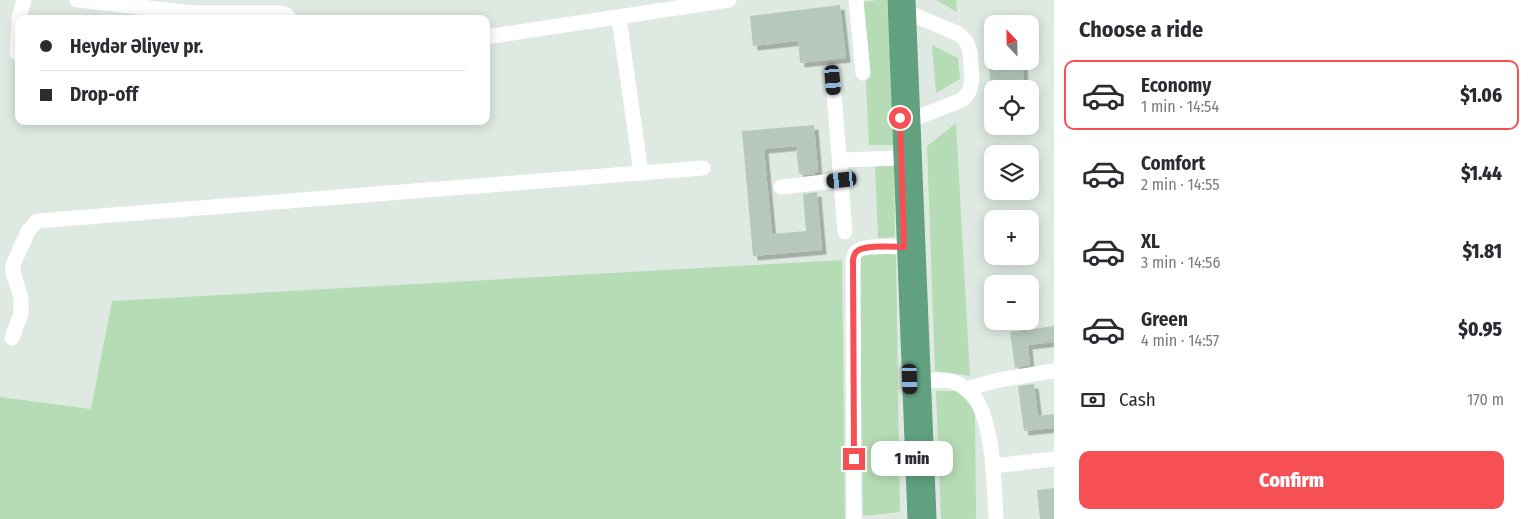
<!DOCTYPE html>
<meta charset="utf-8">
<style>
:root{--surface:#fff;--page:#f2f2f3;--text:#2b2b33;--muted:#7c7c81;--line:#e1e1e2;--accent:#f65054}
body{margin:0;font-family:"Fira Sans Condensed",sans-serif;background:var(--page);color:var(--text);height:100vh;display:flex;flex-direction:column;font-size:19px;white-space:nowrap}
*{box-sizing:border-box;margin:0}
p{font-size:16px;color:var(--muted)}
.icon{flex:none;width:28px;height:28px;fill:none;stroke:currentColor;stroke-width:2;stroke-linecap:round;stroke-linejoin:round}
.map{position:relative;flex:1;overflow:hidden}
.details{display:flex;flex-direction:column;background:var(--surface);width:475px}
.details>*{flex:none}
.banner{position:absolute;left:15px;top:15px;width:475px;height:110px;border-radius:10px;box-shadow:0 2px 12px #0003;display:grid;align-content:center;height:110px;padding:0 25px;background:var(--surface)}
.needle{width:32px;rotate:338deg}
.controls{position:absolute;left:984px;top:15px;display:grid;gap:10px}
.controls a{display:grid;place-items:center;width:55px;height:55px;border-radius:10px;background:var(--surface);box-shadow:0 2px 12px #0003;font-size:25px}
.end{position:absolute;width:22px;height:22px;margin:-11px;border:6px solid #f65054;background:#fff;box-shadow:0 0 0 2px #fff}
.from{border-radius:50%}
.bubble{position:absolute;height:35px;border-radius:10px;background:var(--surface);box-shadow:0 2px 12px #0003;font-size:16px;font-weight:800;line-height:35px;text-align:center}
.car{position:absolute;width:15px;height:30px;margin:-15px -8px;border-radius:6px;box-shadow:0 0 4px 1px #0007;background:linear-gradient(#222 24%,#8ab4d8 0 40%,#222 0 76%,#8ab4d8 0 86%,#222 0)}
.banner b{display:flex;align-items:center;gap:18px;height:48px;font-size:19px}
.banner b+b{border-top:1px solid var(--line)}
.banner i{width:12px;height:12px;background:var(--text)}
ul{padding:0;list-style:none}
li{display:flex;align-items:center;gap:15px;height:70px;margin:0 10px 8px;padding:0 15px;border:2px solid transparent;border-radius:10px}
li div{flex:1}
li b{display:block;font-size:19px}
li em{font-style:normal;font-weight:800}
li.on{border-color:var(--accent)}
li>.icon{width:45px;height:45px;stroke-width:1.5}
h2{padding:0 25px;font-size:22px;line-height:60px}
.pay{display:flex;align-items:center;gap:12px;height:55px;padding:0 25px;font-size:19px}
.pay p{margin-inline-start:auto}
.primary-button{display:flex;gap:10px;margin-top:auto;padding:10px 25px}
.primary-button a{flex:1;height:58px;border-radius:10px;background:var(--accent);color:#fff;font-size:20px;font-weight:800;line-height:58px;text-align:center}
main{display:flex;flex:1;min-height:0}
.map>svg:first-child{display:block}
</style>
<main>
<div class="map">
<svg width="1054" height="519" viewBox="0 0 1054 519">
<defs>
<filter id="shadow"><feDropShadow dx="4.5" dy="4.5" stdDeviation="0" flood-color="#0004"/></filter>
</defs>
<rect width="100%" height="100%" fill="#deeae1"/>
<g fill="#b6dcb6">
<polygon points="878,0 887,0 895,145 869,145 862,2"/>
<polygon points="936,0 956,0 957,12"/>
<polygon points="932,45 958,58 960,79 936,93"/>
<polygon points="956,123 970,376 935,371 927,146"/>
<polygon points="894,164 895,237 878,238 875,165"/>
<polygon points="859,254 896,254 900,512 863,516"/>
<polygon points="842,260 845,519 0,519 0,397 91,409 112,301"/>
<polygon points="936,391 959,391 975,411 976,519 941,519"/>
</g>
<g fill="#b6c8bc" filter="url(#shadow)">
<polygon points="840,5 846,58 800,63 798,41 753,46 750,16"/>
<polygon points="989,61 1023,61 1024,82 990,84"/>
<polygon points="814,125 818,172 815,172 815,174 801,175 801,173 799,174 796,146 764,149 772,234 806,231 803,194 817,192 822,250 753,256 742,131"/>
<polygon points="1054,326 1054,342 1028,345 1030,365 1015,368 1010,332"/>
<polygon points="1034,384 1038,416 1054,414 1054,428 1024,431 1018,386"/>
<polygon points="1054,488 1054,519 1040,519 1037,490"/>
</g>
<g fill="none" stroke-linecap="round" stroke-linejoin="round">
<g stroke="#fff" stroke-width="15">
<polyline points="77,0 194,13 281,13 287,15 289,19"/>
<polyline points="856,0 863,73"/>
<polyline points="909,13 959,34 966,41 970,51 972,80 969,92 962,100 913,119"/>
<polyline points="619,18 641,173"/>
<polyline points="19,19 24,0"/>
<polyline points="486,37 729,0"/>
<polyline points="17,53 19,21"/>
<polyline points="833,80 845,232"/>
<polyline points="841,160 901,158"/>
<polyline points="781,187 842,180"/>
<polyline points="12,338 21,314 21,297 13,273 13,265 28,231 37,221 703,168"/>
<path d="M923,382C933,381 945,378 954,382C962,385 973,394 977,401C994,431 994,485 996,519"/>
<polyline points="966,389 999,380 1054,371"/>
<polyline points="993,466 1054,459"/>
<path d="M854,519L853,259C854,257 854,254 856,252C864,244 894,247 905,247"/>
</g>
<g stroke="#61a180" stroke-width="15">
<polyline points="895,0 915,519"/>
<polyline points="908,0 929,519"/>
</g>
</g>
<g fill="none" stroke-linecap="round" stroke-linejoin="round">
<path stroke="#f65054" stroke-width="6" d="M854,459L853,259C854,257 854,254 856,252C864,244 893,247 904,247L900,118"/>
</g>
</svg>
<div class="controls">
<a><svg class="needle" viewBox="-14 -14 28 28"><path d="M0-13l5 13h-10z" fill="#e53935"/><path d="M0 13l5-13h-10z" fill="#7c7c81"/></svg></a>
<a><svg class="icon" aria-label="locate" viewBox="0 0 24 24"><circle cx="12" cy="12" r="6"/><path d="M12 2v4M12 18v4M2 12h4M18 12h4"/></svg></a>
<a><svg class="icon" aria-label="layers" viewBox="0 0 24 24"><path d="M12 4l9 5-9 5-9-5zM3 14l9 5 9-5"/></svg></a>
<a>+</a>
<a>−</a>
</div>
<i class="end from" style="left:900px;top:118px"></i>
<i class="end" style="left:854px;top:459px"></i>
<div class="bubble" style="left:871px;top:441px;width:82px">1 min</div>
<i class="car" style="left:833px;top:80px;rotate:175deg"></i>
<i class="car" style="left:842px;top:180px;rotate:264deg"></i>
<i class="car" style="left:910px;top:379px;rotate:178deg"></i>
<div class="banner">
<b><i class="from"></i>Heydər Əliyev pr.</b>
<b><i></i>Drop-off</b>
</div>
</div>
<section class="details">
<h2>Choose a ride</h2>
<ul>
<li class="on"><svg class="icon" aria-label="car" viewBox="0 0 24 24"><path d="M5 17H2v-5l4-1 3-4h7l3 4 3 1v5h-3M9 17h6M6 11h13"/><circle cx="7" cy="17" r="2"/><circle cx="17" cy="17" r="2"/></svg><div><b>Economy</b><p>1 min · 14:54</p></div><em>$1.06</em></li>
<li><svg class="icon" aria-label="car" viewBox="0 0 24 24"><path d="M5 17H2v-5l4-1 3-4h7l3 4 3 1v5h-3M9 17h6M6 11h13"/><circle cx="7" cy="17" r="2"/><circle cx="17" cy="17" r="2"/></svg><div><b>Comfort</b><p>2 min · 14:55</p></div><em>$1.44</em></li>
<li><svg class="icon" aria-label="car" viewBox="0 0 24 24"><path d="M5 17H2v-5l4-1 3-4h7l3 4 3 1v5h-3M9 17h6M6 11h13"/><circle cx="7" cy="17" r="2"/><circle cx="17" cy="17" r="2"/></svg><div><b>XL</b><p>3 min · 14:56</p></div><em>$1.81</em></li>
<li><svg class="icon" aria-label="car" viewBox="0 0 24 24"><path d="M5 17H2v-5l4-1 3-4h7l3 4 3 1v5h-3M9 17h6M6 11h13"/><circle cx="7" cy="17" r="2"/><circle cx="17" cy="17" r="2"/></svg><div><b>Green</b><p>4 min · 14:57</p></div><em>$0.95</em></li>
</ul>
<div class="pay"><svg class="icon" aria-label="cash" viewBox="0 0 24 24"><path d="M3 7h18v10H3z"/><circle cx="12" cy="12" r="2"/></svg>Cash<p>170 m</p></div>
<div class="primary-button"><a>Confirm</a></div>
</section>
</main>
